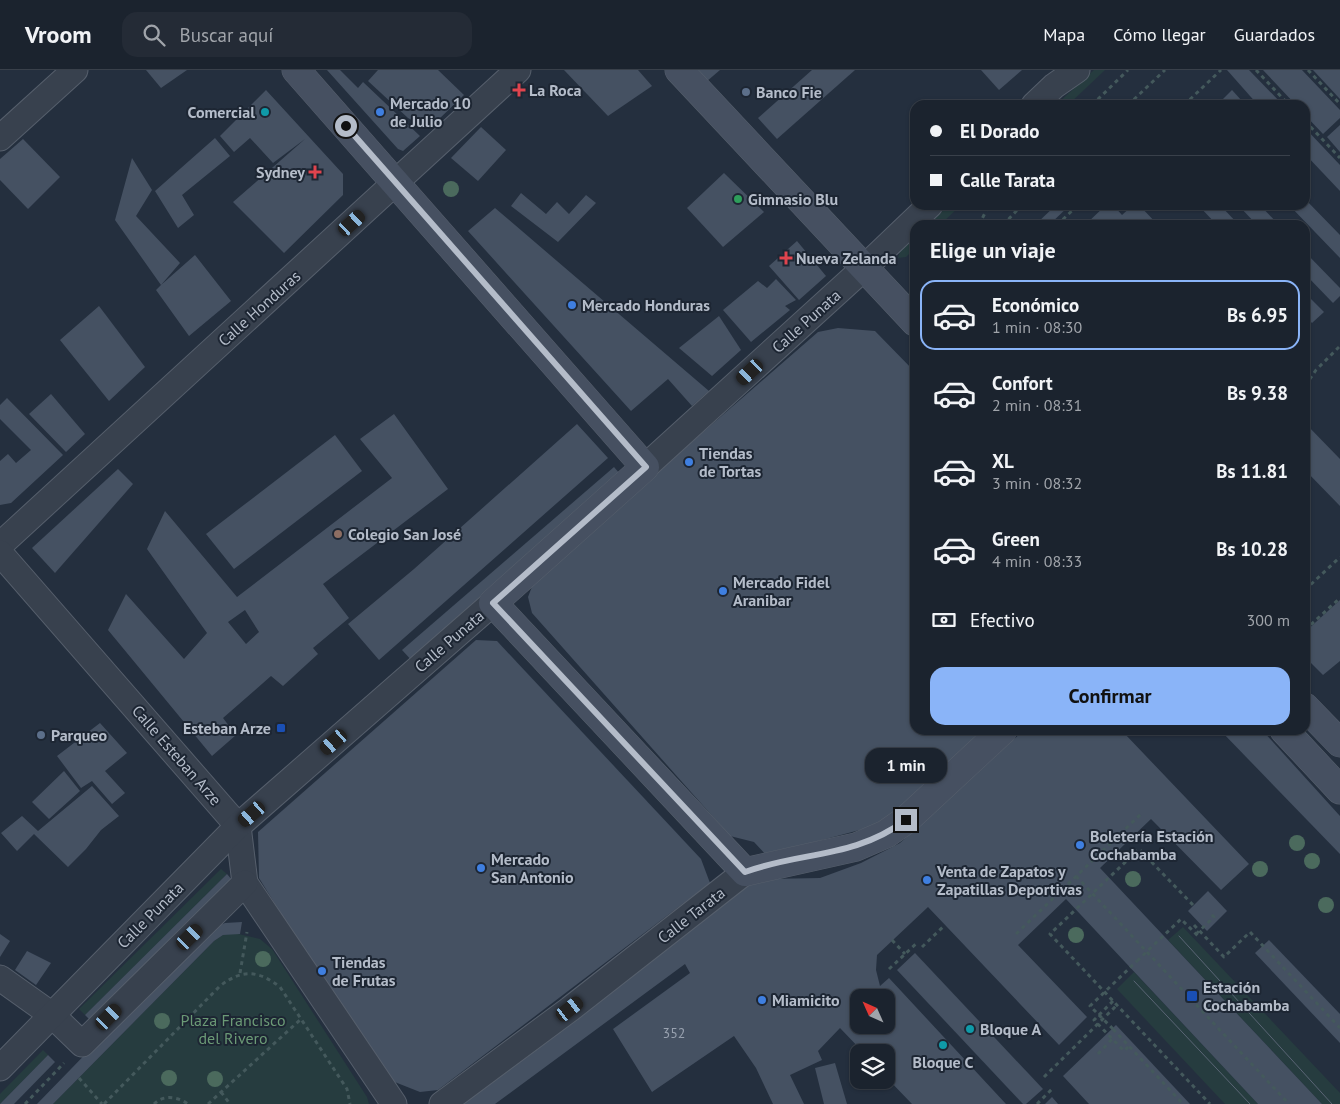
<!DOCTYPE html>
<html lang="es">
<meta charset="utf-8">
<style>
:root{--surface:#1b232e;--page:#242b36;--text:#f1f3f6;--muted:#a0a4aa;--line:#39404a;--accent:#8ab4f8}
body{margin:0;font-family:"PT Sans",sans-serif;background:var(--page);color:var(--text);height:100vh;display:flex;flex-direction:column;font-size:19px;white-space:nowrap}
*{box-sizing:border-box;margin:0}
p{font-size:16px;color:var(--muted)}
.icon{flex:none;width:28px;height:28px;fill:none;stroke:currentColor;stroke-width:2;stroke-linecap:round;stroke-linejoin:round}
.map{position:relative;flex:1;overflow:hidden}
.panel{position:absolute;left:910px;top:150px;width:400px;height:515px;display:flex;flex-direction:column;background:var(--surface);border-radius:15px;box-shadow:0 1px 4px #0004,0 0 0 1px var(--line)}
.panel>*{flex:none}
.guide{position:absolute;left:910px;top:30px;width:400px;height:110px;border-radius:15px;box-shadow:0 1px 4px #0004,0 0 0 1px var(--line);display:grid;align-content:center;height:110px;padding:0 20px;background:var(--surface)}
.needle{width:32px;rotate:315deg}
.fabs{position:absolute;left:850px;top:919px;display:grid;gap:10px}
.fabs a{display:grid;place-items:center;width:45px;height:45px;border-radius:10px;background:var(--surface);box-shadow:0 1px 4px #0004,0 0 0 1px var(--line);font-size:25px}
.end{position:absolute;width:22px;height:22px;margin:-11px;border:6px solid #b4bcc9;background:#111;box-shadow:0 0 0 2px #111}
.from{border-radius:50%}
.bubble{position:absolute;height:35px;border-radius:15px;background:var(--surface);box-shadow:0 1px 4px #0004,0 0 0 1px var(--line);font-size:16px;font-weight:700;line-height:35px;text-align:center}
.car{position:absolute;width:15px;height:30px;margin:-15px -8px;border-radius:6px;box-shadow:0 0 4px 1px #0007;background:linear-gradient(#222 24%,#8ab4d8 0 40%,#222 0 76%,#8ab4d8 0 86%,#222 0)}
.guide b{display:flex;align-items:center;gap:18px;height:48px;font-size:19px}
.guide b+b{border-top:1px solid var(--line)}
.guide i{width:12px;height:12px;background:var(--text)}
ul{padding:0;list-style:none}
li{display:flex;align-items:center;gap:15px;height:70px;margin:0 10px 8px;padding:0 10px;border:2px solid transparent;border-radius:15px}
li div{flex:1}
li b{display:block;font-size:19px}
li em{font-style:normal;font-weight:700}
li.on{border-color:var(--accent)}
li>.icon{width:45px;height:45px;stroke-width:1.5}
h2{padding:0 20px;font-size:22px;line-height:60px}
.pay{display:flex;align-items:center;gap:12px;height:55px;padding:0 20px;font-size:19px}
.pay p{margin-inline-start:auto}
.primary-button{display:flex;gap:10px;margin-top:auto;padding:10px 20px}
.primary-button a{flex:1;height:58px;border-radius:15px;background:var(--accent);color:#111;font-size:20px;font-weight:700;line-height:58px;text-align:center}
header{display:flex;align-items:center;gap:30px;box-sizing:border-box;height:70px;padding:0 25px;background:var(--surface);border-bottom:1px solid var(--line)}
header strong{font-size:24px}
nav{display:flex;gap:28px;margin-inline-start:auto;font-size:18px}
.search{width:350px;height:45px;background:var(--page);display:flex;align-items:center;gap:12px;box-sizing:border-box;padding:0 18px;border-radius:15px;color:var(--muted);font-size:19px}
.map>svg:first-child{display:block}
</style>
<header>
<strong>Vroom</strong>
<div class="search"><svg class="icon" aria-label="search" viewBox="0 0 24 24"><circle cx="10" cy="10" r="6"/><path d="M15 15l6 6"/></svg>Buscar aquí</div>
<nav><a>Mapa</a><a>Cómo llegar</a><a>Guardados</a></nav>
</header>
<div class="map">
<svg width="1340" height="1034" viewBox="0 0 1340 1034">
<rect width="100%" height="100%" fill="#242f3e"/>
<g fill="#263c3f">
<polygon points="1094,0 1105,0 1068,35 1056,35"/>
<polygon points="949,135 961,135 940,155 928,155"/>
<polygon points="915,167 915,178 906,187 898,188 900,181"/>
<polygon points="221,799 227,804 85,945 79,939"/>
<polygon points="1183,857 1340,1023 1340,1034 1322,1034 1168,870"/>
<polygon points="234,863 260,869 272,879 367,1027 369,1034 53,1034 214,871 223,865"/>
<polygon points="1134,902 1258,1034 1225,1034 1117,919"/>
<polygon points="43,980 48,985 0,1034 0,1024"/>
</g>
<g fill="#455162" fill-rule="evenodd">
<polygon points="146,0 187,0 161,18"/>
<polygon points="327,0 340,0 358,18 363,12 420,66 403,81 398,79"/>
<polygon points="378,0 438,0 464,25 438,50 419,54 408,48 368,11"/>
<polygon points="564,0 638,0 652,16 608,46"/>
<polygon points="697,0 720,0 706,12"/>
<polygon points="812,0 855,0 777,69 758,48"/>
<polygon points="981,0 1022,0 999,20"/>
<polygon points="1227,0 1249,0 1283,35 1258,35"/>
<polygon points="1263,0 1302,0 1340,40 1340,48 1323,64 1305,45 1305,35 1296,35"/>
<polygon points="1313,0 1340,0 1340,29"/>
<polygon points="266,20 343,104 343,125 284,183 233,132 305,69 273,93 250,68 234,82 220,66"/>
<polygon points="1232,20 1242,31 1237,35 1217,35"/>
<polygon points="1340,55 1340,82 1327,67"/>
<polygon points="481,57 506,80 478,111 451,88"/>
<polygon points="1305,58 1340,95 1340,121 1305,84"/>
<polygon points="215,68 230,86 182,125 194,145 178,158 155,121"/>
<polygon points="23,69 60,107 28,139 0,110 0,89"/>
<polygon points="132,88 152,120 136,146 180,193 161,215 195,185 231,231 189,266 156,220 161,215 115,150"/>
<polygon points="724,103 764,142 723,177 687,138"/>
<polygon points="521,123 546,144 557,132 569,144 586,125 596,133 558,172 511,136"/>
<polygon points="1305,129 1340,165 1340,188 1289,135 1305,135"/>
<polygon points="1056,135 1070,135 1049,155 1035,155"/>
<polygon points="1106,135 1113,135 1122,145 1133,135 1139,135 1158,155 1122,155 1117,149 1111,155 1085,155"/>
<polygon points="1198,135 1220,135 1239,155 1217,155"/>
<polygon points="1238,135 1260,135 1279,155 1257,155"/>
<polygon points="495,138 709,321 692,336 668,309 631,341 468,161"/>
<polygon points="797,171 826,206 799,230 769,196"/>
<polygon points="1305,182 1340,218 1340,226 1333,233 1305,204"/>
<polygon points="776,209 796,230 785,236 790,240 751,272 723,240 758,211 767,218"/>
<polygon points="1305,223 1324,242 1312,253 1305,246"/>
<polygon points="99,236 145,297 109,331 60,270"/>
<polygon points="719,246 741,280 712,306 679,278"/>
<polygon points="838,258 875,261 915,302 915,660 988,660 886,750 867,758 766,785 754,772 730,766 532,543 528,527 533,514 541,503 818,262"/>
<polygon points="51,324 85,364 66,382 29,344"/>
<polygon points="7,328 63,385 11,433 0,435 0,391 8,384 16,393 31,380 0,349 0,335"/>
<path d="M394,344L448,419L323,514L349,548L313,578L318,584L283,616L271,606L223,648L236,665L212,686L108,560L126,524L184,589L207,563L147,479L165,441L237,527L392,408L360,369ZM245,540L259,562L246,574L228,552Z"/>
<polygon points="1305,353 1340,389 1340,436 1305,400"/>
<polygon points="577,354 608,388 379,590 348,554 414,499"/>
<polygon points="335,365 362,401 234,499 206,464"/>
<polygon points="614,397 620,404 414,593 402,580"/>
<polygon points="118,399 133,414 55,503 32,478"/>
<polygon points="1340,530 1340,591 1323,605 1305,587 1305,562"/>
<polygon points="476,570 497,571 701,789 710,813 438,1020 420,1022 382,1007 259,808 258,762"/>
<polygon points="100,653 127,683 105,701 125,723 112,734 92,711 81,718 57,686"/>
<path d="M1024,660H1128L1124,663L1249,794L1221,820L1151,749L1100,798L1322,1034H1258L1066,829L1018,875L1087,947L1059,975L928,837L877,885L876,900L880,916L889,908L1006,1034H912L886,1007V982H863L840,958L818,981L822,990L790,1005L804,1034H773L756,998L734,966L652,1022L613,959L690,903L685,894L495,1034H463L744,817L767,809L820,808L861,793L900,773ZM859,928H886V955H859Z"/>
<polygon points="1220,660 1262,660 1340,746 1340,784"/>
<polygon points="64,701 80,721 49,749 32,732"/>
<polygon points="92,716 119,746 101,760 86,779 68,797 34,764 17,781 1,763 22,746 38,761"/>
<polygon points="227,804 232,810 91,951 85,945"/>
<polygon points="1208,821 1227,841 1207,861 1188,841"/>
<polygon points="242,852 240,864 223,865 214,871 53,1034 37,1034 204,862 225,853"/>
<polygon points="0,864 10,871 0,887"/>
<polygon points="1269,870 1340,944 1340,973 1255,883"/>
<polygon points="27,881 51,893 36,915 15,900"/>
<polygon points="915,883 1043,1019 1026,1034 1023,1034 897,900"/>
<polygon points="1116,955 1190,1034 1089,1034 1063,1006"/>
<polygon points="48,985 55,992 14,1034 0,1034"/>
<polygon points="835,993 847,1034 824,1034 815,998"/>
<polygon points="1052,1027 1058,1034 1045,1034"/>
</g>
<g fill="none" stroke-linecap="round" stroke-linejoin="round">
<g stroke="#565f6c" stroke-width="27">
<g id="minor">
<polyline points="1034,35 1054,16 1077,0"/>
<polyline points="0,68 75,0"/>
<polyline points="645,397 864,198 930,135"/>
<polyline points="0,475 518,0"/>
<polyline points="0,483 238,756 245,813 394,1034"/>
<polyline points="0,908 52,945 82,974 245,813"/>
<polyline points="0,998 238,756 493,533"/>
<polyline points="442,1034 570,939 745,802"/>
</g>
</g>
<g stroke="#565f6c" stroke-width="29">
<g id="secondary">
<polyline points="296,0 645,397 493,533 745,802 856,777 886,764 906,750 1003,660"/>
<polyline points="679,0 915,252"/>
<polyline points="1305,637 1340,673"/>
<polyline points="1284,660 1340,720"/>
</g>
</g>
<g stroke="#44595c" stroke-width="3" stroke-dasharray="4 4" stroke-linecap="butt">
<polyline points="1256,0 1289,35"/>
<polyline points="1308,0 1340,34"/>
<polyline points="1092,35 1128,0"/>
<polyline points="1128,35 1165,0"/>
<polyline points="1184,35 1221,0"/>
<polyline points="1305,51 1340,88"/>
<polyline points="979,155 989,135"/>
<polyline points="1003,155 1022,135"/>
<polyline points="1057,155 1078,135"/>
<polyline points="1305,316 1316,300 1340,276"/>
<polyline points="1305,520 1340,487"/>
<polyline points="1305,560 1340,528"/>
<polyline points="1076,806 1289,1034"/>
<polyline points="1193,835 1139,779 1050,864 1210,1034"/>
<polyline points="1194,855 1224,887 1250,862 1340,958"/>
<polyline points="1016,864 1141,744"/>
<polyline points="1196,864 1214,847 1209,842"/>
<polyline points="892,870 905,884"/>
<polyline points="922,877 945,855"/>
<polyline points="1137,891 1181,849 1199,867"/>
<polyline points="889,899 918,872"/>
<polyline points="240,903 247,862"/>
<polyline points="1113,931 1094,950 1124,981 1129,976"/>
<polyline points="1113,959 1183,1034"/>
<polyline points="1098,984 1112,969"/>
<polyline points="1044,1007 1117,935"/>
<polyline points="79,1008 102,1034"/>
<polyline points="221,1022 230,1034"/>
<polyline points="25,1034 64,993"/>
<path d="M104,1034L220,916C242,899 258,900 280,917L347,1019L350,1034"/>
<path d="M154,1034C164,1024 178,1027 188,1034"/>
<polyline points="208,1034 301,949"/>
<polyline points="1037,1034 1053,1018"/>
</g>
<use href="#minor" stroke="#38414e" stroke-width="25"/>
<use href="#secondary" stroke="#465061" stroke-width="28"/>
<g stroke="#5a6575" stroke-width="1">
<polyline points="1179,866 1332,1034"/>
<polyline points="1134,911 1250,1034"/>
</g>
<polyline stroke="#44595c" stroke-width="3" stroke-dasharray="4 4" stroke-linecap="butt" points="1113,959 1090,936 1137,891"/>
</g>
<g fill="#4b6a5d">
<circle cx="451" cy="119" r="8"/>
<circle cx="1297" cy="773" r="8"/>
<circle cx="1312" cy="791" r="8"/>
<circle cx="1260" cy="799" r="8"/>
<circle cx="1133" cy="809" r="8"/>
<circle cx="1326" cy="835" r="8"/>
<circle cx="1076" cy="865" r="8"/>
<circle cx="263" cy="889" r="8"/>
<circle cx="162" cy="951" r="8"/>
<circle cx="169" cy="1008" r="8"/>
<circle cx="215" cy="1009" r="8"/>
</g>
<g fill="none" stroke-linecap="round" stroke-linejoin="round">
<path stroke="#b4bcc9" stroke-width="6" d="M346,56L646,397L493,533L745,802C802,781 853,789 906,750"/>
</g>
<g fill="#e0444e" stroke="#1d2633" stroke-width="2">
<path d="M516.5 12.5h5v5h5v5h-5v5h-5v-5h-5v-5h5z"/>
<path d="M312.5 94.5h5v5h5v5h-5v5h-5v-5h-5v-5h5z"/>
<path d="M783.5 180.5h5v5h5v5h-5v5h-5v-5h-5v-5h5z"/>
</g>
<g fill="#5c6f8a" stroke="#1d2633" stroke-width="2">
<circle cx="746" cy="22" r="5"/>
<circle cx="41" cy="665" r="5"/>
</g>
<g fill="#0f9aa8" stroke="#1d2633" stroke-width="2">
<circle cx="265" cy="42" r="5"/>
<circle cx="970" cy="959" r="5"/>
<circle cx="943" cy="975" r="5"/>
</g>
<g fill="#3f7fe0" stroke="#1d2633" stroke-width="2">
<circle cx="380" cy="42" r="5"/>
<circle cx="572" cy="235" r="5"/>
<circle cx="689" cy="392" r="5"/>
<circle cx="723" cy="521" r="5"/>
<circle cx="1080" cy="775" r="5"/>
<circle cx="481" cy="798" r="5"/>
<circle cx="927" cy="810" r="5"/>
<circle cx="322" cy="901" r="5"/>
<circle cx="762" cy="930" r="5"/>
</g>
<circle fill="#2e9e5b" stroke="#1d2633" stroke-width="2" cx="738" cy="129" r="5"/>
<circle fill="#8d6e63" stroke="#1d2633" stroke-width="2" cx="338" cy="464" r="5"/>
<g fill="#1a4fb4" stroke="#1d2633" stroke-width="2">
<rect x="276" y="653" width="10" height="10" rx="2.5"/>
<rect x="1186" y="920" width="12" height="12" rx="2.5"/>
</g>
<g text-anchor="middle" dominant-baseline="central" stroke-width="4" stroke-linejoin="round" paint-order="stroke">
<g font-size="14" fill="#98a1af">
<text x="674" y="963">352</text>
</g>
<g font-size="16" font-weight="bold" fill="#b4bcc9" stroke="#1d2633" text-anchor="start">
<text x="529" y="20">La Roca</text>
<text x="756" y="22">Banco Fie</text>
<text x="390" y="33">Mercado 10<tspan x="390" dy="18">de Julio</tspan></text>
<text x="255" y="42" text-anchor="end">Comercial</text>
<text x="305" y="102" text-anchor="end">Sydney</text>
<text x="748" y="129">Gimnasio Blu</text>
<text x="796" y="188">Nueva Zelanda</text>
<text x="582" y="235">Mercado Honduras</text>
<text x="699" y="383">Tiendas<tspan x="699" dy="18">de Tortas</tspan></text>
<text x="348" y="464">Colegio San José</text>
<text x="733" y="512">Mercado Fidel<tspan x="733" dy="18">Aranibar</tspan></text>
<text x="271" y="658" text-anchor="end">Esteban Arze</text>
<text x="51" y="665">Parqueo</text>
<text x="1090" y="766">Boletería Estación<tspan x="1090" dy="18">Cochabamba</tspan></text>
<text x="491" y="789">Mercado<tspan x="491" dy="18">San Antonio</tspan></text>
<text x="937" y="801">Venta de Zapatos y<tspan x="937" dy="18">Zapatillas Deportivas</tspan></text>
<text x="332" y="892">Tiendas<tspan x="332" dy="18">de Frutas</tspan></text>
<text x="1203" y="917">Estación<tspan x="1203" dy="18">Cochabamba</tspan></text>
<text x="772" y="930">Miamicito</text>
<text x="980" y="959">Bloque A</text>
<text x="943" y="992" text-anchor="middle">Bloque C</text>
</g>
<g font-size="16" fill="#b4bcc9" stroke="#1d2633">
<text transform="translate(259 238) rotate(-42)">Calle Honduras</text>
<text transform="translate(806 251) rotate(-42)">Calle Punata</text>
<text transform="translate(449 571) rotate(-41)">Calle Punata</text>
<text transform="translate(177 685) rotate(49)">Calle Esteban Arze</text>
<text transform="translate(150 845) rotate(-45)">Calle Punata</text>
<text transform="translate(691 845) rotate(-38)">Calle Tarata</text>
</g>
<g font-size="16" fill="#6b9a76" stroke="#1d2633">
<text x="233" y="950">Plaza Francisco<tspan x="233" dy="18">del Rivero</tspan></text>
</g>
</g>
</svg>
<div class="fabs">
<a><svg class="needle" viewBox="-14 -14 28 28"><path d="M0-13l5 13h-10z" fill="#e53935"/><path d="M0 13l5-13h-10z" fill="#a0a4aa"/></svg></a>
<a><svg class="icon" aria-label="layers" viewBox="0 0 24 24"><path d="M12 4l9 5-9 5-9-5zM3 14l9 5 9-5"/></svg></a>
</div>
<i class="end from" style="left:346px;top:56px"></i>
<i class="end" style="left:906px;top:750px"></i>
<div class="bubble" style="left:865px;top:678px;width:82px">1 min</div>
<i class="car" style="left:352px;top:153px;rotate:48deg"></i>
<i class="car" style="left:750px;top:302px;rotate:227deg"></i>
<i class="car" style="left:334px;top:672px;rotate:229deg"></i>
<i class="car" style="left:252px;top:744px;rotate:229deg"></i>
<i class="car" style="left:190px;top:867px;rotate:46deg"></i>
<i class="car" style="left:570px;top:939px;rotate:52deg"></i>
<i class="car" style="left:109px;top:947px;rotate:45deg"></i>
<div class="guide">
<b><i class="from"></i>El Dorado</b>
<b><i></i>Calle Tarata</b>
</div>
<section class="panel">
<h2>Elige un viaje</h2>
<ul>
<li class="on"><svg class="icon" aria-label="car" viewBox="0 0 24 24"><path d="M5 17H2v-5l4-1 3-4h7l3 4 3 1v5h-3M9 17h6M6 11h13"/><circle cx="7" cy="17" r="2"/><circle cx="17" cy="17" r="2"/></svg><div><b>Económico</b><p>1 min · 08:30</p></div><em>Bs 6.95</em></li>
<li><svg class="icon" aria-label="car" viewBox="0 0 24 24"><path d="M5 17H2v-5l4-1 3-4h7l3 4 3 1v5h-3M9 17h6M6 11h13"/><circle cx="7" cy="17" r="2"/><circle cx="17" cy="17" r="2"/></svg><div><b>Confort</b><p>2 min · 08:31</p></div><em>Bs 9.38</em></li>
<li><svg class="icon" aria-label="car" viewBox="0 0 24 24"><path d="M5 17H2v-5l4-1 3-4h7l3 4 3 1v5h-3M9 17h6M6 11h13"/><circle cx="7" cy="17" r="2"/><circle cx="17" cy="17" r="2"/></svg><div><b>XL</b><p>3 min · 08:32</p></div><em>Bs 11.81</em></li>
<li><svg class="icon" aria-label="car" viewBox="0 0 24 24"><path d="M5 17H2v-5l4-1 3-4h7l3 4 3 1v5h-3M9 17h6M6 11h13"/><circle cx="7" cy="17" r="2"/><circle cx="17" cy="17" r="2"/></svg><div><b>Green</b><p>4 min · 08:33</p></div><em>Bs 10.28</em></li>
</ul>
<div class="pay"><svg class="icon" aria-label="cash" viewBox="0 0 24 24"><path d="M3 7h18v10H3z"/><circle cx="12" cy="12" r="2"/></svg>Efectivo<p>300 m</p></div>
<div class="primary-button"><a>Confirmar</a></div>
</section>
</div>
